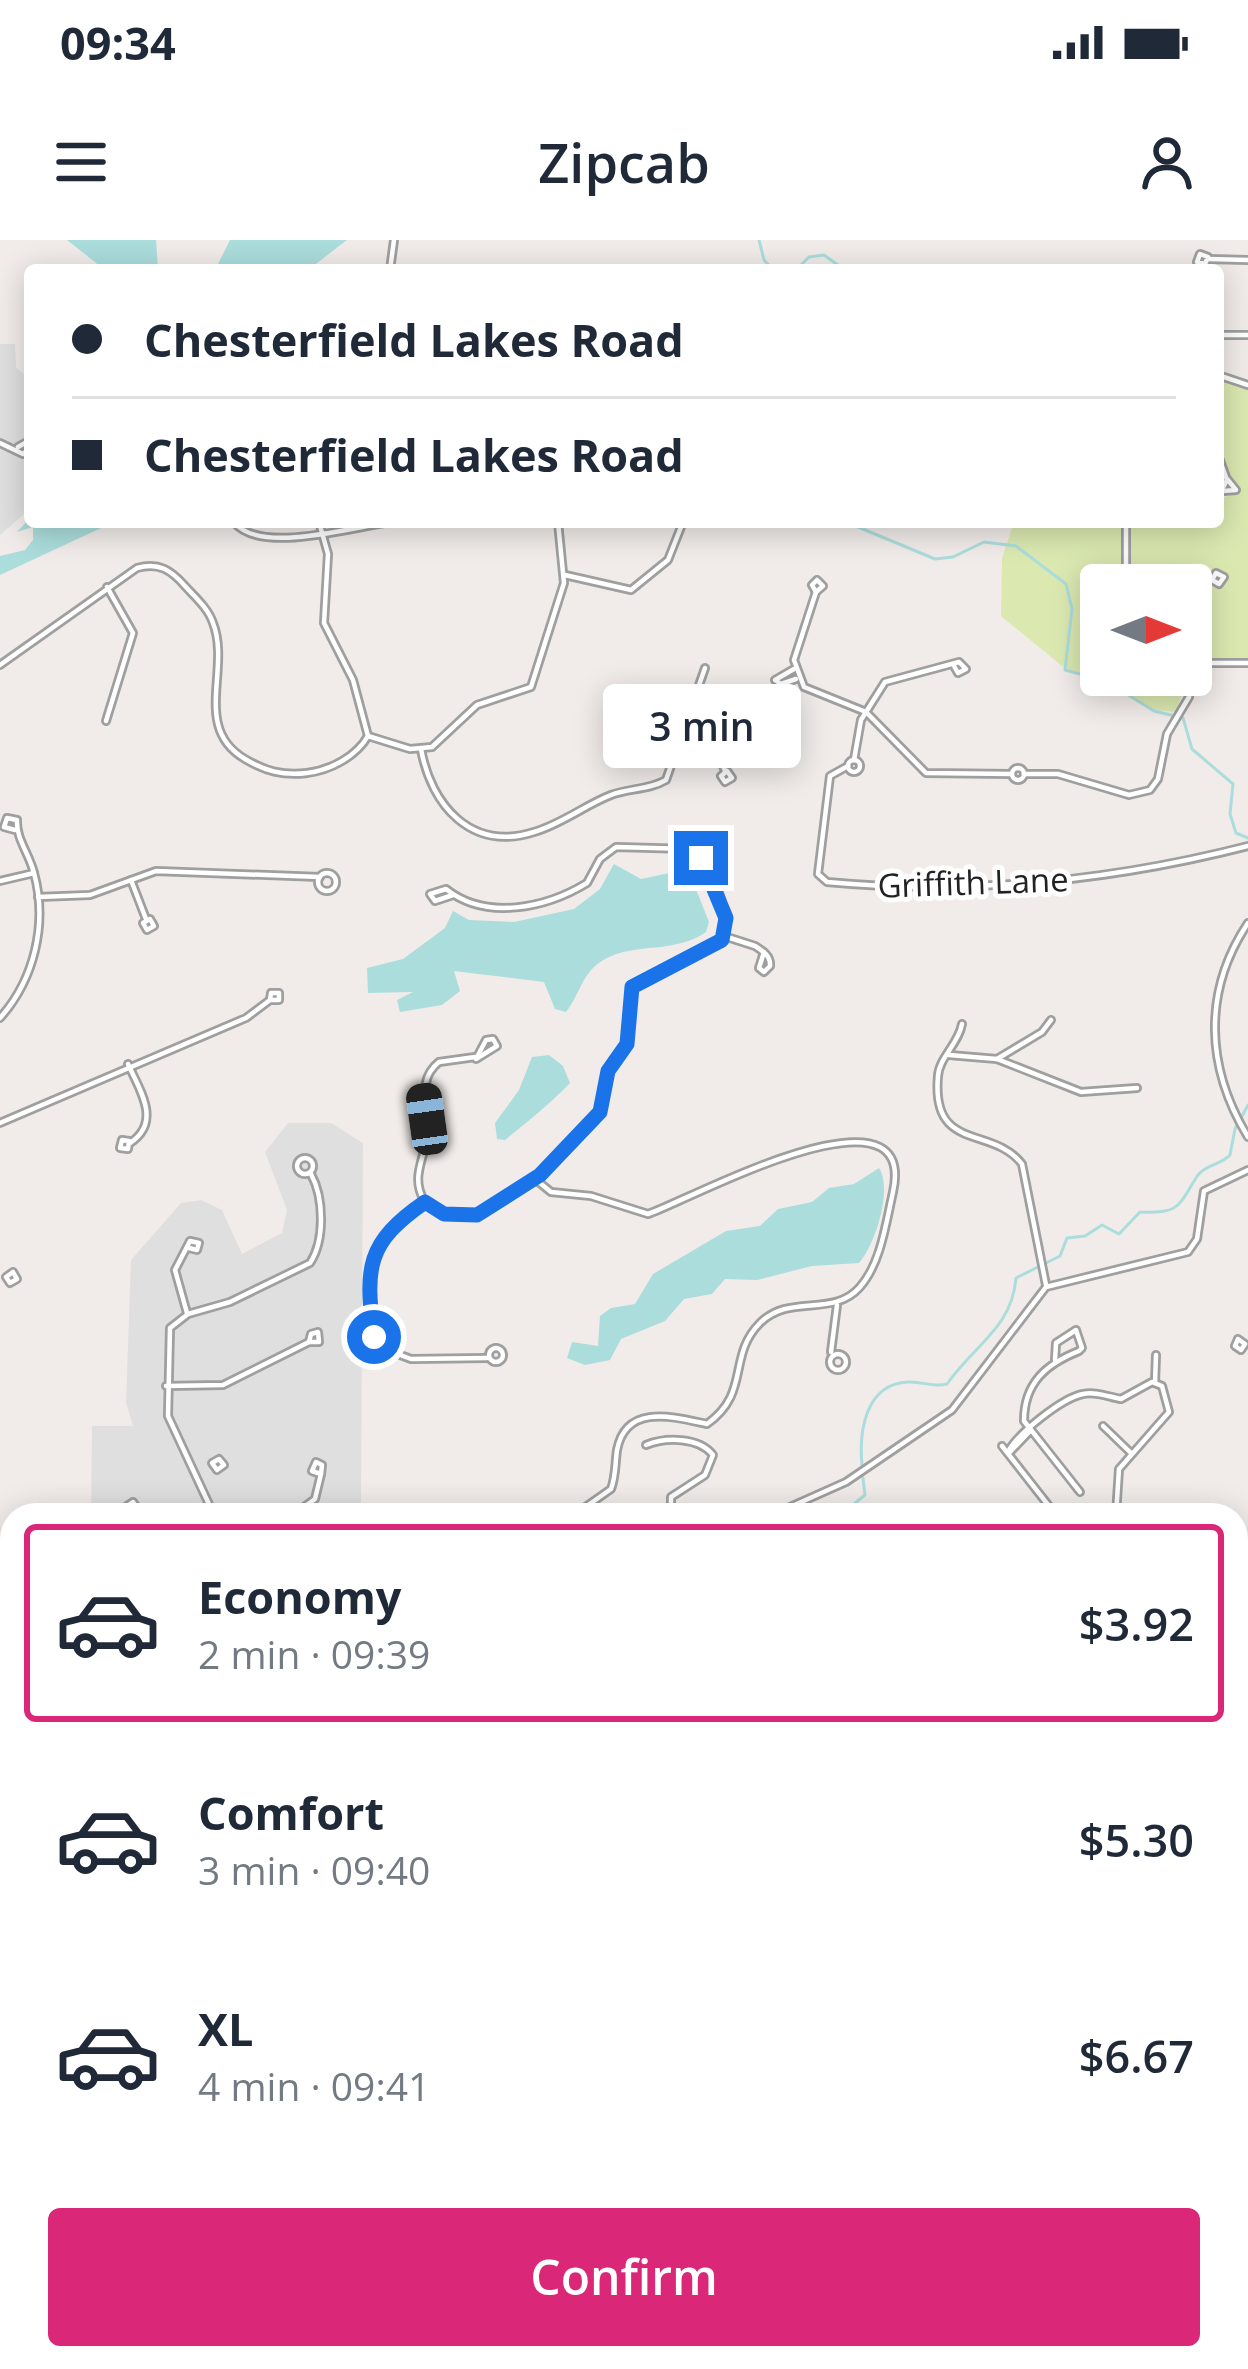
<!DOCTYPE html>
<meta charset="utf-8">
<style>
:root{--surface:#fff;--page:#f2f2f3;--text:#1f2937;--muted:#747a83;--line:#e0e1e3;--accent:#db2777}
body{margin:0;font-family:"Open Sans",sans-serif;background:var(--page);color:var(--text);height:100vh;display:flex;flex-direction:column;font-size:45px;white-space:nowrap}
*{box-sizing:border-box;margin:0}
p{font-size:39px;color:var(--muted)}
.icon{flex:none;width:66px;height:66px;fill:none;stroke:currentColor;stroke-width:2;stroke-linecap:round;stroke-linejoin:round}
.map{position:relative;flex:1;overflow:hidden}
.details{position:absolute;left:0px;top:1263px;width:1248px;height:867px;display:flex;flex-direction:column;background:var(--surface);border-radius:36px 36px 0 0;box-shadow:0 6px 30px #0003}
.details>*{flex:none}
.hud{position:absolute;left:24px;top:24px;width:1200px;height:264px;border-radius:12px;box-shadow:0 6px 30px #0003;display:grid;align-content:center;height:264px;padding:0 48px;background:var(--surface)}
.needle{width:78px;rotate:90deg}
.fabs{position:absolute;left:1080px;top:324px;display:grid;gap:24px}
.fabs a{display:grid;place-items:center;width:132px;height:132px;border-radius:12px;background:var(--surface);box-shadow:0 6px 30px #0003;font-size:60px}
.end{position:absolute;width:54px;height:54px;margin:-27px;border:15px solid #1a73e8;background:#fff;box-shadow:0 0 0 6px #fff}
.from{border-radius:50%}
.bubble{position:absolute;height:84px;border-radius:12px;background:var(--surface);box-shadow:0 6px 30px #0003;font-size:39px;font-weight:600;line-height:84px;text-align:center}
.car{position:absolute;width:36px;height:72px;margin:-36px -18px;border-radius:15px;box-shadow:0 0 9px 3px #0007;background:linear-gradient(#222 24%,#8ab4d8 0 40%,#222 0 76%,#8ab4d8 0 86%,#222 0)}
.hud b{display:flex;align-items:center;gap:42px;height:114px;font-size:45px}
.hud b+b{border-top:3px solid var(--line)}
.hud i{width:30px;height:30px;background:var(--text)}
ul{padding:21px 0 0;list-style:none}
li{display:flex;align-items:center;gap:36px;height:198px;margin:0 24px 18px;padding:0 24px;border:6px solid transparent;border-radius:12px}
li div{flex:1}
li b{display:block;font-size:45px}
li em{font-style:normal;font-weight:600}
li.on{border-color:var(--accent)}
li>.icon{width:108px;height:108px;stroke-width:1.5}
.button{display:flex;gap:24px;margin-top:auto;padding:24px 48px}
.button a{flex:1;height:138px;border-radius:12px;background:var(--accent);color:#fff;font-size:48px;font-weight:600;line-height:138px;text-align:center}
.status{display:flex;justify-content:space-between;align-items:center;height:84px;padding:0 60px;background:var(--surface);direction:ltr}
.status svg{height:33px;fill:currentColor}
header{display:flex;justify-content:space-between;align-items:center;height:156px;padding:0 48px;background:var(--surface);font-size:54px;font-weight:600}
.map>svg:first-child{display:block}
</style>
<div class="status"><b>09:34</b><svg viewBox="0 0 49 12"><path d="M0 12V9h3v3zM5 12V6h3v6zM10 12V3h3v9zM15 12V0h3v12zM26 1h20v11H26zM47 4h2v5h-2z"/></svg></div>
<header><svg class="icon" aria-label="menu" viewBox="0 0 24 24"><path d="M4 6h16M4 12h16M4 18h16"/></svg>Zipcab<svg class="icon" aria-label="person" viewBox="0 0 24 24"><circle cx="12" cy="8" r="4"/><path d="M4 21q1-7 8-7t8 7"/></svg></header>
<div class="map">
<svg width="1248" height="2129" viewBox="0 0 1248 2129">
<rect width="100%" height="100%" fill="#f1ece9"/>
<g fill="#e0dfdf">
<polygon points="0,104 15,104 16,128 30,138 30,269 0,295"/>
<polygon points="288,883 331,883 363,903 361,1275 91,1275 92,1186 133,1186 126,1163 131,1020 181,963 201,960 222,970 242,1014 282,993 287,970 265,912"/>
<polygon points="0,1456 12,1456 11,1954 0,1948"/>
</g>
<polygon fill="#f1d9de" points="311,2118 485,2118 492,2129 309,2129"/>
<g fill="#dbe9b1">
<polygon points="1218,138 1248,148 1248,420 1191,420 1191,345 1129,345 1225,343 1221,331 1207,336 1133,336 1129,329 1129,282 1218,282 1218,260 1238,252 1218,211"/>
<polygon points="1014,282 1123,282 1123,345 1101,345 1101,435 1188,435 1176,472 1154,470 1106,440 1067,430 1001,376 1002,318"/>
</g>
<polygon fill="#d1f8c9" points="1248,1791 1248,1953 1236,1953 1236,1797"/>
<g fill="#abdddc">
<polygon points="67,0 156,0 158,29 105,30"/>
<polygon points="230,0 347,0 308,30 215,30"/>
<polygon points="30,278 30,282 114,282 0,335 0,316 25,310 33,300 33,287 17,292"/>
<path d="M614,624L641,639L688,629L709,682L706,692C675,714 637,702 605,719C582,731 580,755 566,772L555,769L544,742L454,731L460,751L442,765L400,772L397,760L413,752L368,753L367,728L403,719L445,688L453,671L469,680L514,682L574,669L600,649Z"/>
<path d="M549,815L563,826L570,843C549,865 528,881 505,900L497,899L495,883L519,850L532,817Z"/>
<path d="M879,928C893,949 875,1005 859,1023L812,1026L757,1040L725,1039L712,1054L684,1059L665,1081L621,1099L610,1120L585,1125L567,1118L572,1102L598,1106L600,1076L611,1068L635,1064L653,1034L726,991L760,986L778,969L812,962L829,948L854,944Z"/>
</g>
<g fill="none" stroke-linecap="round" stroke-linejoin="round">
<g stroke="#abdddc" stroke-width="3">
<polyline points="759,0 764,20 773,30"/>
<polyline points="796,30 809,17 824,15 845,30"/>
<polyline points="846,282 935,319 953,317 984,302 1016,306 1066,344 1072,369 1065,430 1106,441 1154,471 1183,478 1192,509 1233,544 1230,574 1236,593 1248,598"/>
<path d="M862,1225C859,1194 864,1144 908,1142C923,1141 932,1148 947,1144C974,1105 1012,1088 1016,1038L1060,1016L1067,998L1085,996L1102,985L1119,994L1140,972C1182,974 1178,965 1198,935C1206,924 1221,925 1230,915L1235,889L1248,865"/>
<polyline points="856,1275 854,1264 865,1255 863,1238"/>
<polyline points="44,2118 73,2126 137,2121 146,2129"/>
<polyline points="157,2129 163,2124"/>
</g>
<polyline stroke="#abdddc" stroke-width="8" points="799,2129 804,2118"/>
<g stroke="#9f9f9f" stroke-width="10">
<g id="street">
<polygon points="1200,14 1208,17 1205,24 1197,22"/>
<polyline points="1208,19 1248,20"/>
<polyline points="390,30 394,0"/>
<polyline points="1218,95 1248,95"/>
<polyline points="1218,135 1248,145"/>
<polyline points="0,203 23,214 29,209 25,203 18,207"/>
<polyline points="1218,215 1227,240 1218,257"/>
<polyline points="1223,251 1236,250 1228,240"/>
<path d="M234,282C259,315 352,287 391,282"/>
<polyline points="319,282 328,314 324,383 353,440 368,496"/>
<polygon points="1216,333 1224,337 1219,344 1212,340"/>
<polyline points="565,335 631,350 668,320 683,282"/>
<polyline points="1126,338 1212,339"/>
<polygon points="817,340 823,346 816,352 812,345"/>
<polyline points="1126,345 1126,282"/>
<polyline points="816,352 794,420 804,447 866,472 926,533 1012,534"/>
<polyline points="1191,423 1248,423"/>
<path d="M0,425L137,328C159,322 171,330 185,346C195,357 208,368 213,383C231,429 192,488 245,519C265,531 283,536 307,533C330,530 356,517 368,496L410,509L432,507L477,465L531,447L564,343L558,282"/>
<polyline points="794,429 775,440 781,444 796,439"/>
<polyline points="106,481 133,393 107,347"/>
<polyline points="686,485 710,493 725,531"/>
<path d="M421,509C431,565 471,612 534,592C562,584 585,565 611,555C629,548 649,550 666,540L705,428"/>
<circle cx="854" cy="526" r="6"/>
<polyline points="854,520 861,480 885,442 959,422 966,429 958,433 954,426"/>
<path d="M848,526L830,536L818,634L827,642C968,655 1111,641 1248,606"/>
<circle cx="1018" cy="534" r="6"/>
<polygon points="727,531 732,538 725,542 721,536"/>
<polyline points="1024,534 1058,534 1129,555 1150,550 1158,539 1167,494 1189,457 1192,423"/>
<circle cx="327" cy="642" r="9"/>
<polyline points="131,640 146,679"/>
<polyline points="0,641 34,633"/>
<path d="M453,655L435,661L430,654L446,649C486,681 546,668 587,643L600,619L616,607L689,609C712,626 736,677 719,703L632,747L627,804L608,831L600,872L535,939"/>
<polyline points="38,657 90,655 156,631 320,637"/>
<polygon points="150,679 154,686 147,690 143,683"/>
<path d="M1248,683C1202,752 1206,828 1248,897"/>
<path d="M724,696L755,706C763,711 771,716 770,726L764,732L759,728L764,712"/>
<polygon points="271,753 279,753 279,760 270,760"/>
<path d="M0,778C34,740 48,684 34,633C29,613 16,599 17,580L7,578L4,587L15,590"/>
<path d="M962,784C959,803 939,818 938,836C931,913 992,885 1022,924L1046,1045"/>
<polygon points="486,800 493,799 497,806 476,819"/>
<polyline points="949,815 997,819 1081,852 1137,848"/>
<polyline points="997,819 1042,792 1051,780"/>
<path d="M128,824C140,851 162,882 130,903"/>
<polyline points="0,883 246,778 270,760"/>
<polygon points="122,900 129,901 128,909 120,908"/>
<circle cx="305" cy="926" r="8"/>
<path d="M425,962C410,938 424,921 427,896C431,869 414,842 439,822L475,817"/>
<polygon points="13,1032 17,1039 10,1043 6,1037"/>
<polyline points="187,1073 175,1030 190,1001 199,1003 197,1010 189,1008"/>
<polygon points="318,1092 319,1102 309,1102 311,1094"/>
<polygon points="1238,1099 1245,1104 1241,1110 1235,1106"/>
<circle cx="496" cy="1115" r="7"/>
<polyline points="831,1112 837,1065"/>
<circle cx="838" cy="1122" r="8"/>
<path d="M487,1118L411,1119L387,1110L374,1097C365,1027 366,1002 425,962C467,994 499,962 535,939L551,952L591,956L648,974C683,963 919,833 893,952C886,983 881,1023 860,1047C833,1078 790,1053 760,1083C727,1116 751,1153 707,1184C674,1177 626,1163 617,1210C615,1224 616,1236 611,1249L574,1275"/>
<path d="M1055,1120L1056,1103L1076,1090L1082,1108L1079,1111C1046,1124 1024,1143 1024,1181L1080,1252"/>
<polyline points="1155,1143 1156,1115"/>
<polyline points="166,1146 223,1145 309,1102"/>
<polyline points="1103,1186 1131,1213"/>
<path d="M646,1205C666,1197 699,1197 713,1215L705,1235L671,1257V1275"/>
<polyline points="1002,1206 1056,1275"/>
<path d="M1008,1212C1017,1194 1062,1158 1083,1154C1095,1151 1109,1157 1121,1159L1152,1142L1162,1146L1169,1172L1119,1229L1116,1275"/>
<polyline points="1010,1212 1030,1191"/>
<polygon points="219,1219 224,1225 217,1230 212,1223"/>
<polygon points="316,1222 322,1225 321,1234 312,1231"/>
<polygon points="133,1262 138,1269 131,1273 127,1266"/>
<path d="M214,1275L168,1176L170,1088L188,1074L230,1062L310,1023C325,1000 324,958 311,934"/>
<polyline points="293,1275 315,1259 321,1234"/>
<polyline points="734,1275 762,1268 773,1274"/>
<polyline points="772,1275 846,1242 952,1170 1046,1047 1188,1012 1197,999 1204,951 1248,930"/>
<polyline points="1236,1323 1248,1312"/>
<polyline points="1236,1425 1248,1422"/>
<polyline points="1236,1447 1236,1451"/>
<polyline points="0,1449 12,1449"/>
<polyline points="1236,1495 1248,1528"/>
<polyline points="1248,1592 1241,1596 1248,1597"/>
<polyline points="0,1611 12,1609"/>
<polyline points="1236,1677 1248,1663"/>
<polyline points="0,1699 12,1699"/>
<polyline points="0,1774 12,1774"/>
<polyline points="0,1865 6,1906"/>
<polyline points="0,1905 12,1906"/>
<polyline points="1236,1956 1248,1958"/>
<polyline points="0,1986 12,1993"/>
<polyline points="1236,1991 1248,1961"/>
<polyline points="0,2042 12,2046"/>
<polyline points="0,2077 12,2081"/>
<polyline points="158,2118 179,2129"/>
<polyline points="597,2118 601,2129"/>
<polyline points="1011,2118 1018,2129"/>
<polyline points="1018,2118 1025,2129"/>
<polyline points="24,2129 36,2118"/>
<polyline points="671,2129 696,2120"/>
<polyline points="747,2129 756,2118"/>
</g>
</g>
<g stroke="#796909" stroke-width="15">
<g id="secondary">
<polyline points="1236,1464 1248,1465"/>
<polyline points="1236,1485 1248,1472"/>
<polyline points="1236,2113 1248,2115"/>
<polyline points="1212,2118 1248,2124"/>
<polyline points="292,2129 297,2118"/>
<polyline points="866,2129 876,2118"/>
<polyline points="877,2129 888,2118"/>
</g>
</g>
<g stroke="#9a4405" stroke-width="16">
<g id="primary">
<polyline points="0,1961 12,1968"/>
<polyline points="249,2118 266,2129"/>
<polyline points="268,2118 286,2129"/>
<polyline points="304,2122 305,2129"/>
</g>
</g>
<use href="#street" stroke="#fff" stroke-width="4.5"/>
<use href="#secondary" stroke="#f8edc0" stroke-width="9"/>
<use href="#primary" stroke="#f9c1a6" stroke-width="10"/>
</g>
<g fill="none" stroke-linecap="round" stroke-linejoin="round">
<path stroke="#1a73e8" stroke-width="15" d="M374,1097C365,1027 366,1003 425,962L444,974L477,975L540,935L600,872L608,831L627,804L632,747L722,700L726,678L701,618"/>
</g>
<g text-anchor="middle" dominant-baseline="central" stroke-width="10" stroke-linejoin="round" paint-order="stroke">
<g font-size="33" fill="#222" stroke="#fff">
<text transform="translate(973 642) rotate(-2)">Griffith Lane</text>
</g>
</g>
</svg>
<div class="fabs">
<a><svg class="needle" viewBox="-14 -14 28 28"><path d="M0-13l5 13h-10z" fill="#e53935"/><path d="M0 13l5-13h-10z" fill="#747a83"/></svg></a>
</div>
<i class="end from" style="left:374px;top:1097px"></i>
<i class="end" style="left:701px;top:618px"></i>
<div class="bubble" style="left:603px;top:444px;width:198px">3 min</div>
<i class="car" style="left:427px;top:879px;rotate:352deg"></i>
<div class="hud">
<b><i class="from"></i>Chesterfield Lakes Road</b>
<b><i></i>Chesterfield Lakes Road</b>
</div>
<section class="details">
<ul>
<li class="on"><svg class="icon" aria-label="car" viewBox="0 0 24 24"><path d="M5 17H2v-5l4-1 3-4h7l3 4 3 1v5h-3M9 17h6M6 11h13"/><circle cx="7" cy="17" r="2"/><circle cx="17" cy="17" r="2"/></svg><div><b>Economy</b><p>2 min · 09:39</p></div><em>$3.92</em></li>
<li><svg class="icon" aria-label="car" viewBox="0 0 24 24"><path d="M5 17H2v-5l4-1 3-4h7l3 4 3 1v5h-3M9 17h6M6 11h13"/><circle cx="7" cy="17" r="2"/><circle cx="17" cy="17" r="2"/></svg><div><b>Comfort</b><p>3 min · 09:40</p></div><em>$5.30</em></li>
<li><svg class="icon" aria-label="car" viewBox="0 0 24 24"><path d="M5 17H2v-5l4-1 3-4h7l3 4 3 1v5h-3M9 17h6M6 11h13"/><circle cx="7" cy="17" r="2"/><circle cx="17" cy="17" r="2"/></svg><div><b>XL</b><p>4 min · 09:41</p></div><em>$6.67</em></li>
</ul>
<div class="button"><a>Confirm</a></div>
</section>
</div>
